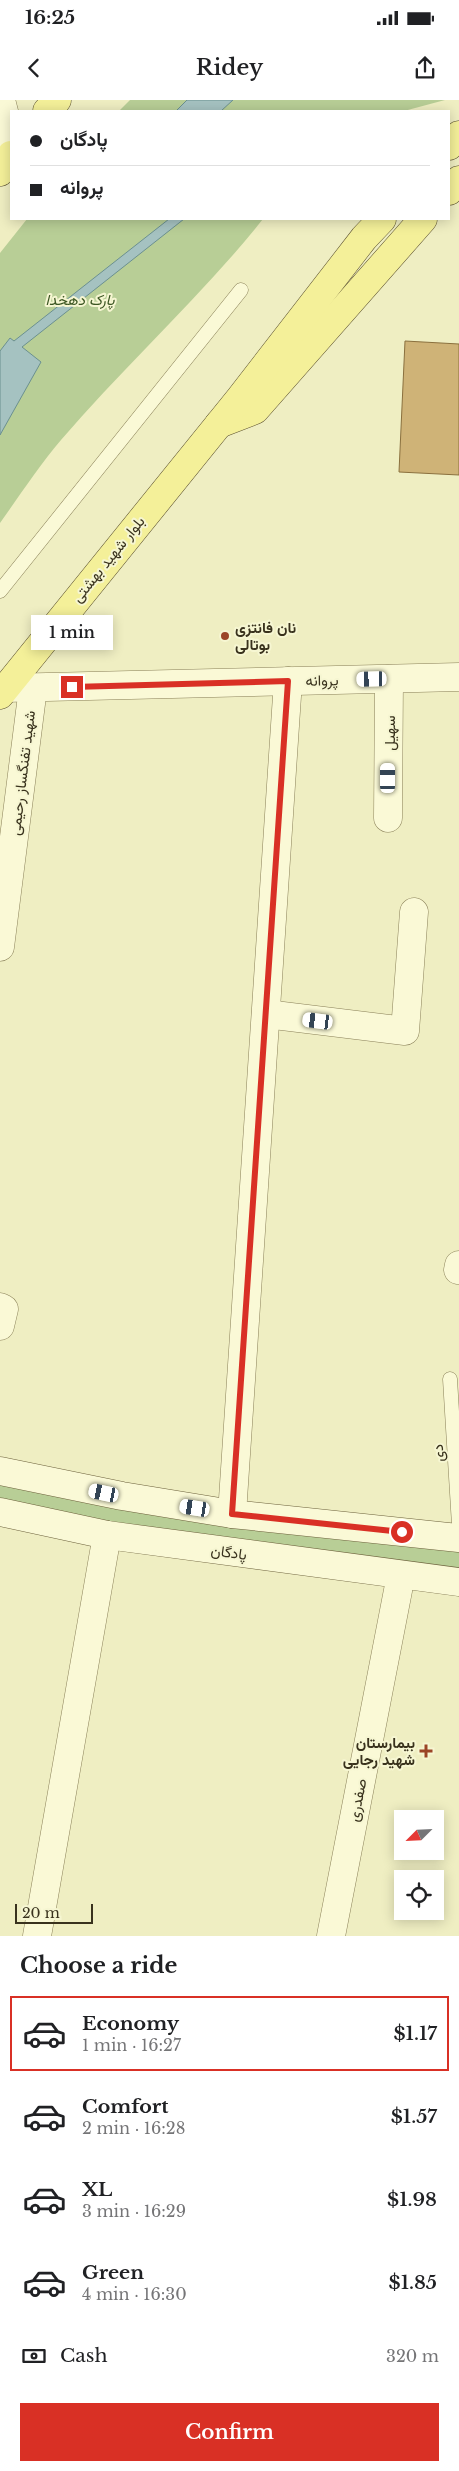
<!DOCTYPE html>
<meta charset="utf-8">
<style>
:root{--surface:#fff;--page:#f2f2f2;--text:#202124;--muted:#757577;--line:#e0e0e0;--accent:#d93025}
body{margin:0;font-family:"Libre Baskerville",Vazirmatn,serif;background:var(--page);color:var(--text);height:100vh;display:flex;flex-direction:column;font-size:19px;white-space:nowrap}
*{box-sizing:border-box;margin:0}
p{font-size:16px;color:var(--muted)}
.icon{flex:none;width:28px;height:28px;fill:none;stroke:currentColor;stroke-width:2;stroke-linecap:round;stroke-linejoin:round}
.map{position:relative;height:1836px;overflow:hidden}
.drawer{display:flex;flex-direction:column;background:var(--surface);flex:1}
.drawer>*{flex:none}
.banner{position:absolute;left:10px;top:10px;width:440px;height:110px;border-radius:0px;box-shadow:0 2px 12px #0003;display:grid;align-content:center;height:110px;padding:0 20px;background:var(--surface)}
.needle{width:32px;rotate:246deg}
.fabs{position:absolute;left:394px;top:1710px;display:grid;gap:10px}
.fabs a{display:grid;place-items:center;width:50px;height:50px;border-radius:0px;background:var(--surface);box-shadow:0 2px 12px #0003;font-size:25px}
.scale{position:absolute;left:15px;bottom:12px;width:78px;box-sizing:border-box;padding-left:5px;border:2px solid #39321d;border-top:0;font-size:14px;line-height:18px;white-space:nowrap;color:#39321d;-webkit-text-stroke:4px #f6f6d2;paint-order:stroke}
.end{position:absolute;width:22px;height:22px;margin:-11px;border:6px solid #d93025;background:#fff;box-shadow:0 0 0 2px #fff}
.from{border-radius:50%}
.bubble{position:absolute;height:35px;border-radius:0px;background:var(--surface);box-shadow:0 2px 12px #0003;font-size:16px;font-weight:600;line-height:35px;text-align:center}
.car{position:absolute;width:15px;height:30px;margin:-15px -8px;border-radius:6px;box-shadow:0 0 4px 1px #0007;background:linear-gradient(#fff 24%,#345 0 40%,#fff 0 76%,#345 0 86%,#fff 0)}
.banner b{display:flex;align-items:center;gap:18px;height:48px;font-size:19px}
.banner b+b{border-top:1px solid var(--line)}
.banner i{width:12px;height:12px;background:var(--text)}
ul{padding:0;list-style:none}
li{display:flex;align-items:center;gap:15px;height:75px;margin:0 10px 8px;padding:0 10px;border:2px solid transparent;border-radius:0px}
li div{flex:1}
li b{display:block;font-size:19px}
li em{font-style:normal;font-weight:600}
li.current{border-color:var(--accent)}
li>.icon{width:45px;height:45px;stroke-width:1.5}
h2{padding:0 20px;font-size:22px;line-height:60px}
.pay{display:flex;align-items:center;gap:12px;height:55px;padding:0 20px;font-size:19px}
.pay p{margin-inline-start:auto}
.primary-button{display:flex;gap:10px;margin-top:auto;padding:10px 20px}
.primary-button a{flex:1;height:58px;border-radius:0px;background:var(--accent);color:#fff;font-size:20px;font-weight:600;line-height:58px;text-align:center}
.status{display:flex;justify-content:space-between;align-items:center;height:35px;padding:0 25px;background:var(--surface);direction:ltr}
.status svg{height:14px;fill:currentColor}
header{display:flex;justify-content:space-between;align-items:center;height:65px;padding:0 20px;background:var(--surface);font-size:22px;font-weight:600}
.map>svg:first-child{display:block}
</style>
<div class="status"><b>16:25</b><svg viewBox="0 0 49 12"><path d="M0 12V9h3v3zM5 12V6h3v6zM10 12V3h3v9zM15 12V0h3v12zM26 1h20v11H26zM47 4h2v5h-2z"/></svg></div>
<header><svg class="icon" aria-label="back" viewBox="0 0 24 24"><path d="M15 5l-7 7 7 7"/></svg>Ridey<svg class="icon" aria-label="share" viewBox="0 0 24 24"><path d="M12 15V3M7 8l5-5 5 5M5 13v7h14v-7"/></svg></header>
<div class="map">
<svg width="459" height="1836" viewBox="0 0 459 1836">
<rect width="100%" height="100%" fill="#efeec2"/>
<g fill="#b8ce96">
<polygon points="130,0 445,0 404,11 119,11"/>
<path d="M27,119H263C201,197 126,264 61,340C39,366 20,395 0,423V153Z"/>
<polygon points="0,1371 459,1438 459,1482 0,1412"/>
</g>
<g fill="#a5c2c1" stroke="#6b9090">
<polygon points="187,0 233,0 221,11 176,11"/>
<polygon points="169,119 184,119 22,247 41,262 0,335 0,251 10,238 14,241"/>
</g>
<polygon fill="#cfb377" stroke="#8a703e" points="405,241 459,244 459,375 399,372"/>
<g fill="none" stroke-linecap="round" stroke-linejoin="round">
<g stroke="#8a8059" stroke-width="15">
<g id="service">
<polyline points="0,491 241,190"/>
<polyline points="450,1279 459,1425"/>
</g>
</g>
<g stroke="#8a8059" stroke-width="29">
<g id="minor">
<polyline points="5,588 459,577"/>
<polyline points="388,718 389,579"/>
<polyline points="0,847 33,588"/>
<polyline points="266,914 405,931 414,812"/>
<polyline points="458,1170 459,1165"/>
<polyline points="0,1207 4,1209 0,1226"/>
<polyline points="232,1414 288,581"/>
<polyline points="37,1836 107,1435"/>
<polyline points="331,1836 401,1475"/>
</g>
</g>
<g stroke="#8a8059" stroke-width="29">
<polyline id="tertiary" points="1,0 11,39"/>
</g>
<g stroke="#6c613c" stroke-width="29">
<g id="secondary">
<polyline points="0,1371 122,1396 232,1414 459,1438"/>
<polyline points="0,1412 107,1435 459,1482"/>
</g>
</g>
<g stroke="#574c2d" stroke-width="29">
<g id="primary">
<polyline points="47,11 57,0"/>
<polyline points="449,46 459,35"/>
<polyline points="0,72 11,55"/>
<polyline points="449,91 459,80"/>
<polyline points="219,324 255,310 423,119"/>
<polyline points="0,595 240,298 364,138 382,119"/>
</g>
</g>
<use href="#service" stroke="#faf9d6" stroke-width="14"/>
<use href="#minor" stroke="#faf9d6" stroke-width="28"/>
<use href="#tertiary" stroke="#faf9d6" stroke-width="28"/>
<use href="#secondary" stroke="#faf9d6" stroke-width="28"/>
<use href="#primary" stroke="#f4f099" stroke-width="28"/>
</g>
<g fill="none" stroke-linecap="round" stroke-linejoin="round">
<polyline stroke="#d93025" stroke-width="6" points="72,587 288,581 232,1414 402,1432"/>
</g>
<g fill="#9b4527" stroke="#f6f6d2" stroke-width="2">
<circle cx="225" cy="536" r="5"/>
<path d="M423.5 1643.5h5v5h5v5h-5v5h-5v-5h-5v-5h5z"/>
</g>
<g text-anchor="middle" dominant-baseline="central" stroke-width="4" stroke-linejoin="round" paint-order="stroke">
<g font-size="15" font-style="italic" fill="#3c5623" stroke="#f6f6d2">
<text x="80" y="199">پارک دهخدا</text>
</g>
<g font-size="15" fill="#39321d" stroke="#f6f6d2">
<text transform="translate(108 459) rotate(-51)">بلوار شهید بهشتی</text>
<text transform="translate(322 580) rotate(-1)">پروانه</text>
<text transform="translate(389 633) rotate(-90)">سهیل</text>
<text transform="translate(22 673) rotate(-83)">شهید تفنگساز رحیمی</text>
<text transform="translate(438 1353) rotate(-94)">دی</text>
<text transform="translate(229 1452) rotate(8)">پادگان</text>
<text transform="translate(357 1700) rotate(-79)">صفدری</text>
</g>
<g font-size="15" font-weight="bold" fill="#39321d" stroke="#f6f6d2" text-anchor="start">
<text x="235" y="527">نان فانتزی<tspan x="235" dy="17">بوتالی</tspan></text>
<text x="415" y="1642" text-anchor="end">بیمارستان<tspan x="415" dy="17">شهید رجایی</tspan></text>
</g>
</g>
</svg>
<div class="fabs">
<a><svg class="needle" viewBox="-14 -14 28 28"><path d="M0-13l5 13h-10z" fill="#e53935"/><path d="M0 13l5-13h-10z" fill="#757577"/></svg></a>
<a><svg class="icon" aria-label="locate" viewBox="0 0 24 24"><circle cx="12" cy="12" r="6"/><path d="M12 2v4M12 18v4M2 12h4M18 12h4"/></svg></a>
</div>
<div class="scale">20 m</div>
<i class="end from" style="left:402px;top:1432px"></i>
<i class="end" style="left:72px;top:587px"></i>
<div class="bubble" style="left:31px;top:515px;width:82px">1 min</div>
<i class="car" style="left:372px;top:579px;rotate:269deg"></i>
<i class="car" style="left:388px;top:678px;rotate:0deg"></i>
<i class="car" style="left:318px;top:921px;rotate:277deg"></i>
<i class="car" style="left:104px;top:1393px;rotate:282deg"></i>
<i class="car" style="left:195px;top:1408px;rotate:279deg"></i>
<div class="banner">
<b><i class="from"></i>پادگان</b>
<b><i></i>پروانه</b>
</div>
</div>
<section class="drawer">
<h2>Choose a ride</h2>
<ul>
<li class="current"><svg class="icon" aria-label="car" viewBox="0 0 24 24"><path d="M5 17H2v-5l4-1 3-4h7l3 4 3 1v5h-3M9 17h6M6 11h13"/><circle cx="7" cy="17" r="2"/><circle cx="17" cy="17" r="2"/></svg><div><b>Economy</b><p>1 min · 16:27</p></div><em>$1.17</em></li>
<li><svg class="icon" aria-label="car" viewBox="0 0 24 24"><path d="M5 17H2v-5l4-1 3-4h7l3 4 3 1v5h-3M9 17h6M6 11h13"/><circle cx="7" cy="17" r="2"/><circle cx="17" cy="17" r="2"/></svg><div><b>Comfort</b><p>2 min · 16:28</p></div><em>$1.57</em></li>
<li><svg class="icon" aria-label="car" viewBox="0 0 24 24"><path d="M5 17H2v-5l4-1 3-4h7l3 4 3 1v5h-3M9 17h6M6 11h13"/><circle cx="7" cy="17" r="2"/><circle cx="17" cy="17" r="2"/></svg><div><b>XL</b><p>3 min · 16:29</p></div><em>$1.98</em></li>
<li><svg class="icon" aria-label="car" viewBox="0 0 24 24"><path d="M5 17H2v-5l4-1 3-4h7l3 4 3 1v5h-3M9 17h6M6 11h13"/><circle cx="7" cy="17" r="2"/><circle cx="17" cy="17" r="2"/></svg><div><b>Green</b><p>4 min · 16:30</p></div><em>$1.85</em></li>
</ul>
<div class="pay"><svg class="icon" aria-label="cash" viewBox="0 0 24 24"><path d="M3 7h18v10H3z"/><circle cx="12" cy="12" r="2"/></svg>Cash<p>320 m</p></div>
<div class="primary-button"><a>Confirm</a></div>
</section>
